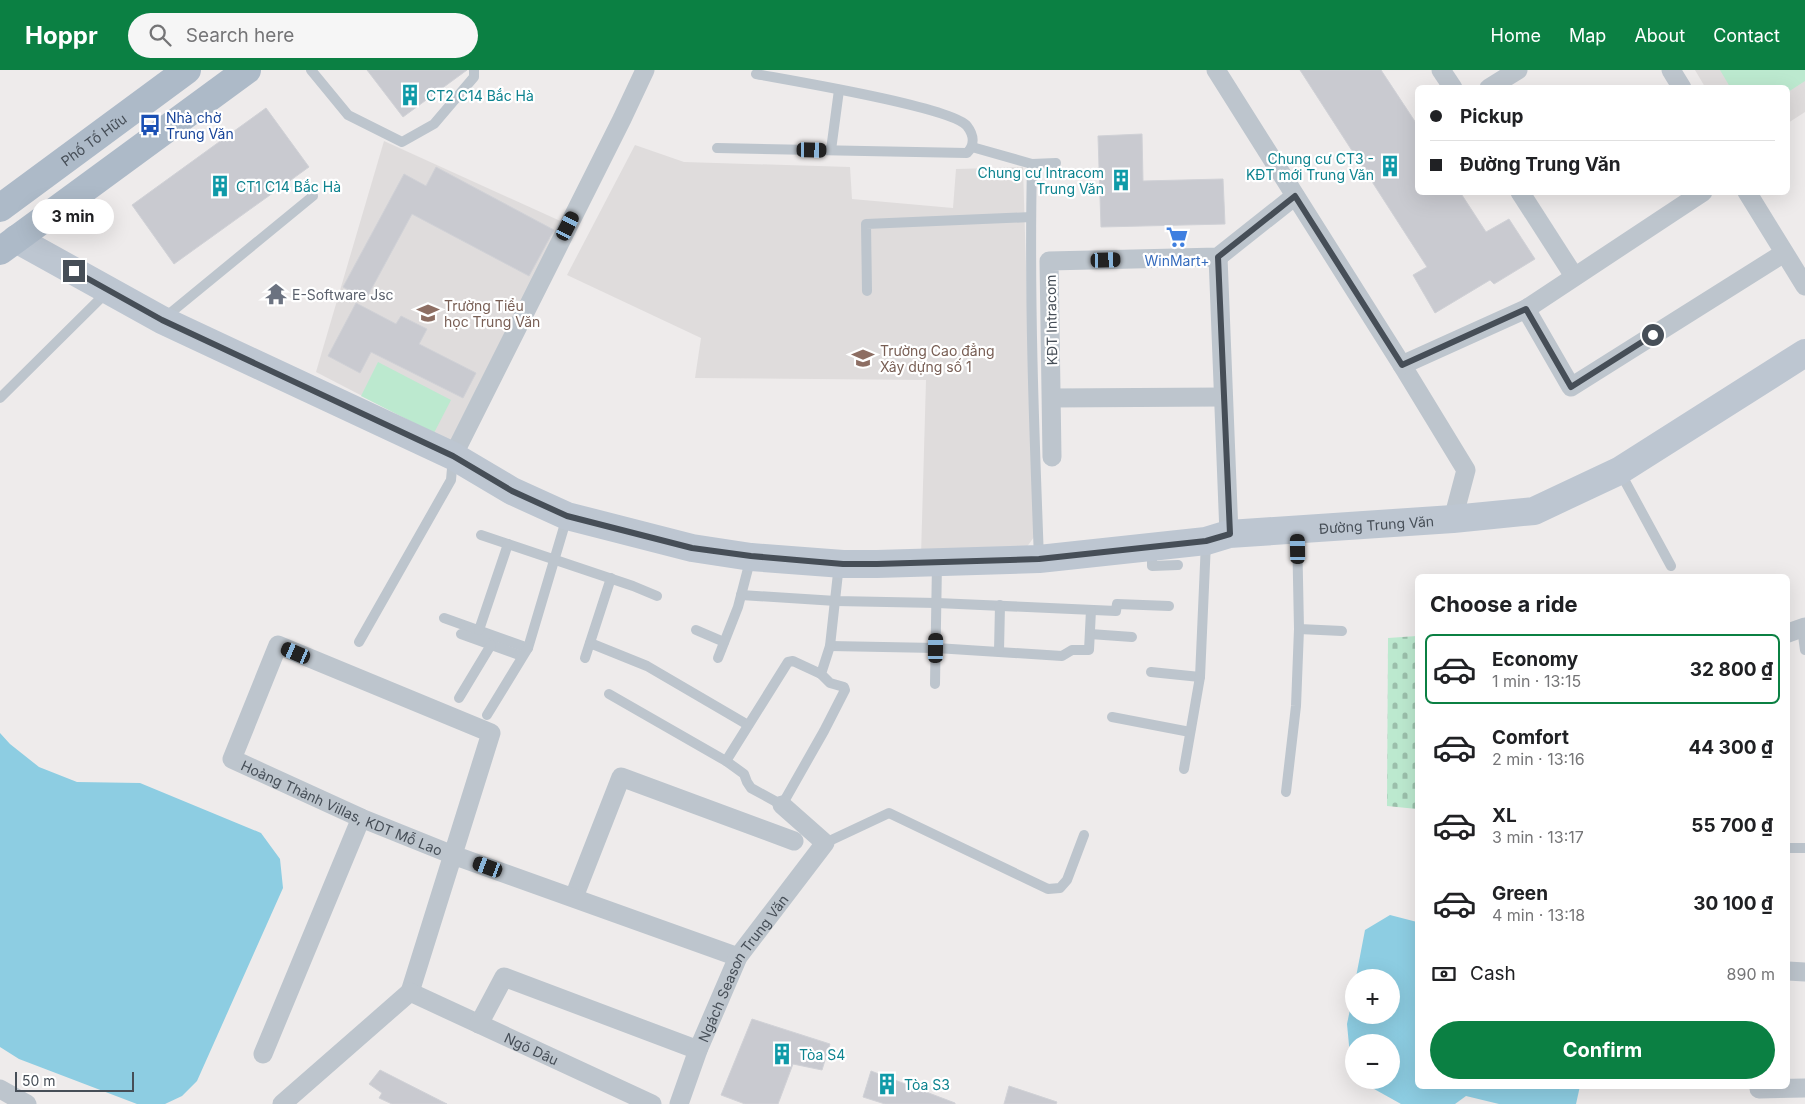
<!DOCTYPE html>
<meta charset="utf-8">
<style>
:root{--surface:#fff;--page:#f6f6f6;--text:#202124;--muted:#757577;--line:#e0e0e0;--accent:#0b8043}
body{margin:0;font-family:Inter,sans-serif;background:var(--page);color:var(--text);height:100vh;display:flex;flex-direction:column;font-size:19px;white-space:nowrap}
*{box-sizing:border-box;margin:0}
p{font-size:16px;color:var(--muted)}
.icon{flex:none;width:28px;height:28px;fill:none;stroke:currentColor;stroke-width:2;stroke-linecap:round;stroke-linejoin:round}
.map{position:relative;flex:1;overflow:hidden}
.sheet{position:absolute;left:1415px;top:504px;width:375px;height:515px;display:flex;flex-direction:column;background:var(--surface);border-radius:8px;box-shadow:0 5px 20px #0002}
.sheet>*{flex:none}
.guide{position:absolute;left:1415px;top:15px;width:375px;height:110px;border-radius:8px;box-shadow:0 5px 20px #0002;display:grid;align-content:center;height:110px;padding:0 15px;background:var(--surface)}
.tools{position:absolute;left:1345px;top:899px;display:grid;gap:10px}
.tools a{display:grid;place-items:center;width:55px;height:55px;border-radius:50%;background:var(--surface);box-shadow:0 5px 20px #0002;font-size:25px}
.scale{position:absolute;left:15px;bottom:12px;width:119px;box-sizing:border-box;padding-left:5px;border:2px solid #464e57;border-top:0;font-size:14px;line-height:18px;white-space:nowrap;color:#464e57;-webkit-text-stroke:4px #fff;paint-order:stroke}
.end{position:absolute;width:22px;height:22px;margin:-11px;border:6px solid #464e57;background:#fff;box-shadow:0 0 0 2px #fff}
.from{border-radius:50%}
.bubble{position:absolute;height:35px;border-radius:18px;background:var(--surface);box-shadow:0 5px 20px #0002;font-size:16px;font-weight:700;line-height:35px;text-align:center}
.car{position:absolute;width:15px;height:30px;margin:-15px -8px;border-radius:6px;box-shadow:0 0 4px 1px #0007;background:linear-gradient(#222 24%,#8ab4d8 0 40%,#222 0 76%,#8ab4d8 0 86%,#222 0)}
.guide b{display:flex;align-items:center;gap:18px;height:48px;font-size:19px}
.guide b+b{border-top:1px solid var(--line)}
.guide i{width:12px;height:12px;background:var(--text)}
ul{padding:0;list-style:none}
li{display:flex;align-items:center;gap:15px;height:70px;margin:0 10px 8px;padding:0 5px;border:2px solid transparent;border-radius:8px}
li div{flex:1}
li b{display:block;font-size:19px}
li em{font-style:normal;font-weight:700}
li.active{border-color:var(--accent)}
li>.icon{width:45px;height:45px;stroke-width:1.5}
h2{padding:0 15px;font-size:22px;line-height:60px}
.pay{display:flex;align-items:center;gap:12px;height:55px;padding:0 15px;font-size:19px}
.pay p{margin-inline-start:auto}
.action{display:flex;gap:10px;margin-top:auto;padding:10px 15px}
.action a{flex:1;height:58px;border-radius:30px;background:var(--accent);color:#fff;font-size:20px;font-weight:700;line-height:58px;text-align:center}
header{display:flex;align-items:center;gap:30px;box-sizing:border-box;height:70px;padding:0 25px;background:var(--accent);color:#fff}
header strong{font-size:24px}
nav{display:flex;gap:28px;margin-inline-start:auto;font-size:18px}
.search{width:350px;height:45px;background:var(--page);display:flex;align-items:center;gap:12px;box-sizing:border-box;padding:0 18px;border-radius:28px;color:var(--muted);font-size:19px}
.map>svg:first-child{display:block}
</style>
<header>
<strong>Hoppr</strong>
<div class="search"><svg class="icon" aria-label="search" viewBox="0 0 24 24"><circle cx="10" cy="10" r="6"/><path d="M15 15l6 6"/></svg>Search here</div>
<nav><a>Home</a><a>Map</a><a>About</a><a>Contact</a></nav>
</header>
<div class="map">
<svg width="1805" height="1034" viewBox="0 0 1805 1034">
<defs>
<pattern id="cemetery-stones" width="16" height="16" patternUnits="userSpaceOnUse" patternTransform="scale(1.25)"><rect width="16" height="16" fill="#bce9cf"/><path d="M2 7V4a2 2 0 0 1 4 0v3zM10 15v-3a2 2 0 0 1 4 0v3z" fill="#9bbfab"/></pattern>
</defs>
<rect width="100%" height="100%" fill="#eeebeb"/>
<g fill="#dfdcdc">
<polygon points="1695,0 1805,0 1805,42 1788,53 1788,18 1705,17"/>
<polygon points="384,71 567,154 455,374 316,302"/>
<polygon points="635,75 684,92 850,97 852,129 953,138 956,99 1023,97 1034,467 1021,485 921,486 926,310 695,308 701,268 567,205"/>
</g>
<polygon fill="url(#cemetery-stones)" points="1417,566 1418,566 1417,739 1387,736 1388,568"/>
<g fill="#bce9cf">
<polygon points="1720,0 1805,0 1805,11 1788,22 1788,18 1730,17"/>
<polygon points="378,292 451,330 434,363 361,326"/>
</g>
<g fill="#8dcde2">
<polygon points="0,663 10,674 39,697 77,712 140,713 261,763 280,789 283,818 197,1011 182,1026 165,1034 137,1034 19,989 0,977"/>
<polygon points="1390,845 1417,852 1418,1016 1580,1016 1576,1034 1499,1034 1466,1026 1455,1034 1401,1034 1358,1010 1391,1010 1391,972 1354,972 1354,1008 1352,1007 1347,954 1354,920 1354,945 1391,945 1391,908 1356,907 1365,860"/>
</g>
<g fill="#c9cad0" stroke="#d0d1d6">
<polygon points="367,0 467,0 403,47"/>
<polygon points="1300,0 1381,0 1418,56 1418,122 1460,122 1486,162 1509,149 1535,189 1494,214 1490,210 1435,243 1413,205 1427,197"/>
<polygon points="266,38 309,97 174,194 132,135"/>
<polygon points="1142,64 1143,111 1223,109 1225,154 1101,157 1098,66"/>
<polygon points="436,97 554,160 529,206 412,144 366,229 343,217 404,104 426,116"/>
<polygon points="356,233 396,254 401,246 427,259 419,274 476,303 463,328 371,282 360,303 328,286"/>
<polygon points="752,949 830,974 822,1000 793,994 778,1034 745,1034 721,1025"/>
<polygon points="380,1000 447,1034 392,1034 379,1028 382,1023 369,1014"/>
<polygon points="871,1001 955,1033 955,1034 885,1034 863,1027"/>
<polygon points="1009,1016 1057,1032 1056,1034 1004,1034"/>
</g>
<g fill="none" stroke-linecap="round" stroke-linejoin="round">
<g stroke="#bdc5cd" stroke-width="10">
<polyline points="311,0 348,45 402,72 434,54 474,7 474,0"/>
<path d="M972,77L1032,94C1029,226 1034,357 1039,489"/>
<path d="M717,78L967,83C975,75 974,65 967,56C952,37 788,10 756,4"/>
<polyline points="831,80 839,20"/>
<polyline points="1032,94 1056,93"/>
<polyline points="867,221 866,154 1031,147"/>
<polyline points="163,249 313,126"/>
<polyline points="0,328 107,222"/>
<polyline points="1620,402 1671,496"/>
<polyline points="481,465 633,516 657,526"/>
<polyline points="1152,479 1152,496 1178,495"/>
<polyline points="741,525 836,531 937,533 1116,541 1117,534 1169,536"/>
<polyline points="444,548 528,578 567,447"/>
<polyline points="1802,558 1805,580"/>
<polyline points="1299,559 1342,561"/>
<polyline points="479,560 508,474"/>
<polyline points="696,560 724,572"/>
<polyline points="461,564 522,586"/>
<polyline points="1090,564 1132,567"/>
<polyline points="359,572 451,410 453,387"/>
<polyline points="590,573 647,596 748,655"/>
<polyline points="830,576 936,578 1062,586 1072,580 1089,580 1091,540"/>
<polyline points="999,581 1000,535"/>
<polyline points="585,588 611,508"/>
<polyline points="718,588 738,537 751,487"/>
<polyline points="1151,602 1200,607"/>
<polyline points="935,614 937,493"/>
<polyline points="609,624 726,691 744,704 747,712 751,718 782,735 824,661 845,620 844,617 830,613 821,604 830,576 839,494"/>
<polyline points="459,628 491,575"/>
<polyline points="487,645 528,578"/>
<polyline points="1112,647 1190,662"/>
<polyline points="726,691 788,592 793,591 821,604"/>
<polyline points="1184,699 1200,607 1206,472"/>
<polyline points="1286,722 1296,636 1299,559 1297,460"/>
<polyline points="825,773 889,743 1048,819 1060,818 1067,810 1084,765"/>
<polyline points="1788,778 1805,778"/>
</g>
<g stroke="#bdc5cd" stroke-width="19">
<polyline points="1216,0 1402,295 1466,400 1453,449"/>
<polyline points="1441,0 1453,18"/>
<polyline points="1671,0 1682,18"/>
<polyline points="1489,18 1518,0"/>
<polyline points="1520,122 1574,206"/>
<polyline points="1747,122 1805,216"/>
<polyline points="1218,187 1229,464"/>
<polyline points="1526,239 1571,317 1784,183"/>
<polyline points="1402,295 1526,239 1703,122"/>
<polyline points="1052,328 1223,327"/>
<polyline points="453,386 622,49 645,0"/>
<polyline points="1052,387 1049,191 1218,187 1295,126"/>
<polyline points="1788,563 1805,557"/>
<polyline points="574,827 621,707 794,771"/>
<polyline points="1788,901 1805,902"/>
<path id="s1" d="M410,922L491,663L278,575L232,689L361,748L453,785L738,887"/>
<path id="s2" d="M410,922L652,1034"/>
<polyline points="479,954 504,907 698,980"/>
<polyline points="263,984 361,748"/>
<polyline points="0,1019 27,1034"/>
<polyline points="1759,1019 1805,1018"/>
<polyline points="282,1034 410,922"/>
<path id="s3" d="M679,1034L698,980L738,887L825,773L782,735"/>
</g>
<path stroke="#bdc6d1" stroke-width="28" id="s4" d="M16,169L162,250L453,386L512,421L567,446L692,478L751,487L843,494H877L1039,489L1206,471L1229,464L1453,449L1534,441L1619,401L1805,283"/>
<g stroke="#adbac8" stroke-width="28">
<path id="s5" d="M0,138L187,0"/>
<polyline points="0,181 247,0"/>
</g>
</g>
<g fill="none" stroke-linecap="round" stroke-linejoin="round">
<polyline stroke="#464e57" stroke-width="6" points="74,201 162,250 453,386 512,421 567,446 692,478 751,486 843,494 877,494 1039,489 1206,471 1230,464 1218,187 1295,126 1402,295 1526,239 1571,317 1653,265"/>
</g>
<defs>
<g id="building-bare" transform="scale(1.725)"><path d="M-4-6H4V6H1V3H-1V6H-4ZM-2.5-4.3h1.7v1.8h-1.7ZM.8-4.3h1.7v1.8H.8ZM-2.5-1h1.7V.8h-1.7ZM.8-1h1.7V.8H.8Z" fill="#0f9aa8" stroke="#fff" stroke-width="2.5" paint-order="stroke"/></g>
<g id="bus-bare" transform="scale(1.725)"><path d="M-5-6H5V4H4V6H2V4H-2V6H-4V4H-5ZM-3.5-4V0h7V-4ZM-3.5 1.2v1.5H-2V1.2ZM2 1.2v1.5H3.5V1.2Z" fill="#1a4fb4" stroke="#fff" stroke-width="2.5" paint-order="stroke"/></g>
<g id="supermarket-bare" transform="scale(1.725)"><path d="M-6-5.5h2.5l.6 2H6L4.5 2H-2.5L-4.4-4H-6ZM-1.5 3.2a1.3 1.3 0 1 0 .1 0ZM3 3.2a1.3 1.3 0 1 0 .1 0Z" fill="#3f7fe0" stroke="#fff" stroke-width="2.5" paint-order="stroke"/></g>
<g id="temple-bare" transform="scale(1.725)"><path d="M0-6L5-2H3V0L6.5 2.5H4V6H1.5V3h-3V6H-4V2.5H-6.5L-3 0V-2H-5Z" fill="#6b7280" stroke="#fff" stroke-width="2.5" paint-order="stroke"/></g>
<g id="school-bare" transform="scale(1.725)"><path d="M0-5L7-2L0 1L-7-2ZM-4 1L0 2.5L4 1V4Q0 6-4 4Z" fill="#8d6e63" stroke="#fff" stroke-width="2.5" paint-order="stroke"/></g>
<g id="university-bare" transform="scale(1.725)"><path d="M0-5L7-2L0 1L-7-2ZM-4 1L0 2.5L4 1V4Q0 6-4 4Z" fill="#8d6e63" stroke="#fff" stroke-width="2.5" paint-order="stroke"/></g>
</defs>
<g fill-rule="evenodd">
<use href="#building-bare" x="410" y="25"/>
<use href="#bus-bare" x="150" y="55"/>
<use href="#building-bare" x="1390" y="96"/>
<use href="#building-bare" x="1121" y="110"/>
<use href="#building-bare" x="220" y="116"/>
<use href="#supermarket-bare" x="1177" y="167"/>
<use href="#temple-bare" x="276" y="224"/>
<use href="#school-bare" x="428" y="243"/>
<use href="#university-bare" x="863" y="288"/>
<use href="#building-bare" x="782" y="984"/>
<use href="#building-bare" x="887" y="1014"/>
</g>
<g text-anchor="middle" dominant-baseline="central" stroke-width="4.5" stroke-linejoin="round" paint-order="stroke">
<g font-size="14" fill="#0d838f" stroke="#fff" text-anchor="start">
<text x="426" y="25">CT2 C14 Bắc Hà</text>
<text x="1374" y="88" text-anchor="end">Chung cư CT3 -<tspan x="1374" dy="16">KĐT mới Trung Văn</tspan></text>
<text x="1104" y="102" text-anchor="end">Chung cư Intracom<tspan x="1104" dy="16">Trung Văn</tspan></text>
<text x="236" y="116">CT1 C14 Bắc Hà</text>
<text x="799" y="984">Tòa S4</text>
<text x="904" y="1014">Tòa S3</text>
</g>
<g font-size="14" fill="#164399" stroke="#fff" text-anchor="start">
<text x="166" y="47">Nhà chờ<tspan x="166" dy="16">Trung Văn</tspan></text>
</g>
<g font-size="14" fill="#464e57" stroke="#fff">
<text stroke="none"><textPath href="#s5" startOffset="116">Phố Tố Hữu</textPath></text>
<text transform="translate(1051 250) rotate(-91)">KĐT Intracom</text>
<text stroke="none"><textPath href="#s4" startOffset="1434">Đường Trung Văn</textPath></text>
<text stroke="none"><textPath href="#s1" startOffset="745">Hoàng Thành Villas, KDT Mỗ Lao</textPath></text>
<text stroke="none"><textPath href="#s3" startOffset="151">Ngách Season Trung Văn</textPath></text>
<text stroke="none"><textPath href="#s2" startOffset="134">Ngõ Dâu</textPath></text>
</g>
<g font-size="14" fill="#366cbe" stroke="#fff">
<text x="1177" y="190">WinMart+</text>
</g>
<g font-size="14" fill="#5b616d" stroke="#fff" text-anchor="start">
<text x="292" y="224">E-Software Jsc</text>
</g>
<g font-size="14" fill="#785e54" stroke="#fff" text-anchor="start">
<text x="444" y="235">Trường Tiểu<tspan x="444" dy="16">học Trung Văn</tspan></text>
<text x="880" y="280">Trường Cao đẳng<tspan x="880" dy="16">Xây dựng số 1</tspan></text>
</g>
</g>
</svg>
<div class="tools">
<a>+</a>
<a>−</a>
</div>
<div class="scale">50 m</div>
<i class="end from" style="left:1653px;top:265px"></i>
<i class="end" style="left:74px;top:201px"></i>
<div class="bubble" style="left:32px;top:129px;width:82px">3 min</div>
<i class="car" style="left:812px;top:80px;rotate:91deg"></i>
<i class="car" style="left:568px;top:156px;rotate:27deg"></i>
<i class="car" style="left:1106px;top:190px;rotate:88deg"></i>
<i class="car" style="left:1298px;top:479px;rotate:359deg"></i>
<i class="car" style="left:936px;top:578px;rotate:1deg"></i>
<i class="car" style="left:296px;top:583px;rotate:293deg"></i>
<i class="car" style="left:488px;top:797px;rotate:290deg"></i>
<div class="guide">
<b><i class="from"></i>Pickup</b>
<b><i></i>Đường Trung Văn</b>
</div>
<section class="sheet">
<h2>Choose a ride</h2>
<ul>
<li class="active"><svg class="icon" aria-label="car" viewBox="0 0 24 24"><path d="M5 17H2v-5l4-1 3-4h7l3 4 3 1v5h-3M9 17h6M6 11h13"/><circle cx="7" cy="17" r="2"/><circle cx="17" cy="17" r="2"/></svg><div><b>Economy</b><p>1 min · 13:15</p></div><em>32 800 ₫</em></li>
<li><svg class="icon" aria-label="car" viewBox="0 0 24 24"><path d="M5 17H2v-5l4-1 3-4h7l3 4 3 1v5h-3M9 17h6M6 11h13"/><circle cx="7" cy="17" r="2"/><circle cx="17" cy="17" r="2"/></svg><div><b>Comfort</b><p>2 min · 13:16</p></div><em>44 300 ₫</em></li>
<li><svg class="icon" aria-label="car" viewBox="0 0 24 24"><path d="M5 17H2v-5l4-1 3-4h7l3 4 3 1v5h-3M9 17h6M6 11h13"/><circle cx="7" cy="17" r="2"/><circle cx="17" cy="17" r="2"/></svg><div><b>XL</b><p>3 min · 13:17</p></div><em>55 700 ₫</em></li>
<li><svg class="icon" aria-label="car" viewBox="0 0 24 24"><path d="M5 17H2v-5l4-1 3-4h7l3 4 3 1v5h-3M9 17h6M6 11h13"/><circle cx="7" cy="17" r="2"/><circle cx="17" cy="17" r="2"/></svg><div><b>Green</b><p>4 min · 13:18</p></div><em>30 100 ₫</em></li>
</ul>
<div class="pay"><svg class="icon" aria-label="cash" viewBox="0 0 24 24"><path d="M3 7h18v10H3z"/><circle cx="12" cy="12" r="2"/></svg>Cash<p>890 m</p></div>
<div class="action"><a>Confirm</a></div>
</section>
</div>
